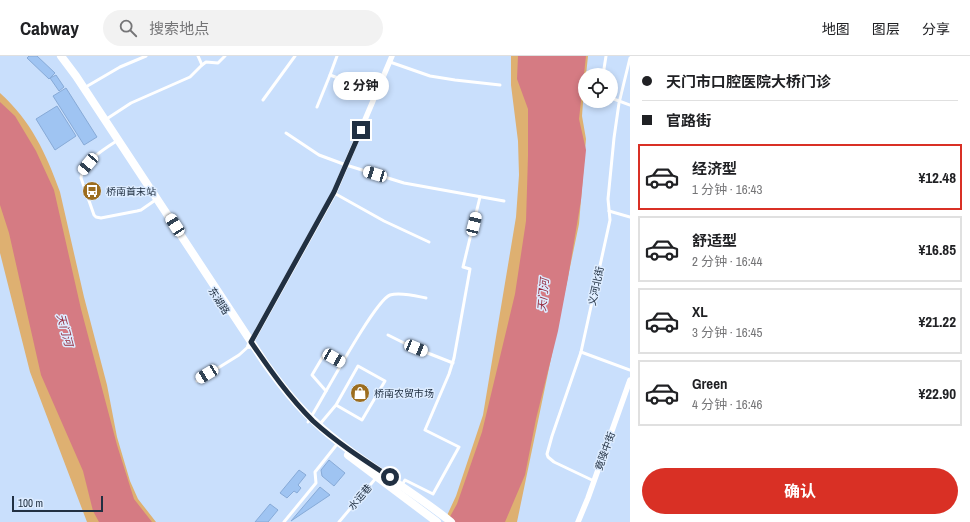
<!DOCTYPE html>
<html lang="zh">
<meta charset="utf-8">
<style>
:root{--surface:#fff;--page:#f2f2f2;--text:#202124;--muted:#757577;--line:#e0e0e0;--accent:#d93025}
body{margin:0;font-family:"Archivo Narrow","Noto Sans SC",sans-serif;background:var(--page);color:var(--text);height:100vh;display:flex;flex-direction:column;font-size:15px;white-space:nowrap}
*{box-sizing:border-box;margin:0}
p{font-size:13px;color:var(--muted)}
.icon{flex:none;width:22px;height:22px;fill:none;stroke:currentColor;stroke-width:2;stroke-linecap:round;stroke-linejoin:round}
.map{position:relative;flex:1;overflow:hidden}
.drawer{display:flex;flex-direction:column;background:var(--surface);width:340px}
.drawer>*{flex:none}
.hud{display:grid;align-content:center;height:88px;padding:0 12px;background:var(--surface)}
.tools{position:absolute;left:578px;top:12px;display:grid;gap:8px}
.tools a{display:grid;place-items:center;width:40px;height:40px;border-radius:50%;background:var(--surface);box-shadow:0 2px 6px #0003;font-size:20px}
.scale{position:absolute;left:12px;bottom:10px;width:91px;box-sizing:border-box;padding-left:4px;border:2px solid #213042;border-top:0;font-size:11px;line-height:14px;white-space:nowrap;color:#213042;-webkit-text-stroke:3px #ddecff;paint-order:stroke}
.end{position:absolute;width:18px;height:18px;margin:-9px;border:5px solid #213042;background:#fff;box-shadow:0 0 0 2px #fff}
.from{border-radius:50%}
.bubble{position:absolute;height:28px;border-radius:14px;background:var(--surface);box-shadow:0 2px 6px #0003;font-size:13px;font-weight:700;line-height:28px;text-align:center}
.car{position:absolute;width:12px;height:24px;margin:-12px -6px;border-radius:5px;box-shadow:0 0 3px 1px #0007;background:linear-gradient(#fff 24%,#345 0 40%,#fff 0 76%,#345 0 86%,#fff 0)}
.hud b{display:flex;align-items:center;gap:14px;height:38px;font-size:15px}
.hud b+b{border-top:1px solid var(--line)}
.hud i{width:10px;height:10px;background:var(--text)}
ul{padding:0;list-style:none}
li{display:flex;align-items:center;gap:12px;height:66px;margin:0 8px 6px;padding:0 4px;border:2px solid var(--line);border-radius:0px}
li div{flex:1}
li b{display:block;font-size:15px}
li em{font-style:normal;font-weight:700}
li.on{border-color:var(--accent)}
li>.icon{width:36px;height:36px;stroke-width:1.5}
.button{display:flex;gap:8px;margin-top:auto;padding:8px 12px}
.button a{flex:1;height:46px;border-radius:24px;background:var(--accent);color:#fff;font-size:16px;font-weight:700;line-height:46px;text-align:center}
header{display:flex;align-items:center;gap:24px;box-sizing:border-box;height:56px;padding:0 20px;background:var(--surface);border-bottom:1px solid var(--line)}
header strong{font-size:19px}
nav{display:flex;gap:22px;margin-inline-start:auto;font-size:14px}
.search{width:280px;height:36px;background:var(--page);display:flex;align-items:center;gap:10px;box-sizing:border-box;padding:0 14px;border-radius:22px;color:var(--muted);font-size:15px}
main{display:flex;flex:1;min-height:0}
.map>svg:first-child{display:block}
</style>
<header>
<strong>Cabway</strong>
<div class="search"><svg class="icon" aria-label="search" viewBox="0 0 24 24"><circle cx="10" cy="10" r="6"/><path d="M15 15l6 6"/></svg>搜索地点</div>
<nav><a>地图</a><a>图层</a><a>分享</a></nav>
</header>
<main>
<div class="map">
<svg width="630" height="466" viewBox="0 0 630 466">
<rect width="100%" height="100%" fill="#c9dffc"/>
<g fill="#deb071">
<polygon points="511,0 588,0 586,19 585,19 582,60 586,83 579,168 517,466 444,466 456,440 483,359 516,161 519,119 518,85 511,29"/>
<path d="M0,37C31,65 46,97 60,136L84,241L107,329L117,381L130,425L138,443L156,466H87L30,316L0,197Z"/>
</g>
<g fill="#d57b83">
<polygon points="518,0 586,0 579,63 586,94 581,144 568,222 558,275 536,363 525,419 505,466 447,466 457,448 482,376 515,238 526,165 528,100 528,53 517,23"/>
<polygon points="0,46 15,60 36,95 54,134 81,253 117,389 134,443 152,466 99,466 93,455 83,415 41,319 9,177 0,149"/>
</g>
<g fill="#9fc4f2" stroke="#87aad7">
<polygon points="29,0 37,0 55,17 49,23 27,2"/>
<polygon points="56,19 64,31 59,35 50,22"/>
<polygon points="66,32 97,81 84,89 53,40"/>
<polygon points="57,50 76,80 55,94 36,63"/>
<polygon points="329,404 345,417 334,430 322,420 321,414"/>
<polygon points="299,414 306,419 298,429 301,432 297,437 294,435 287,442 280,437"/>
<polygon points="320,431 330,439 291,465"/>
<polygon points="270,448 278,454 268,466 255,466"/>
</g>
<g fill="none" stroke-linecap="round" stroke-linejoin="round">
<g stroke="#fff" stroke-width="3">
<polyline points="390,6 430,20 455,24 500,29"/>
<polyline points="202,9 206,6 218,7 225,0"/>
<polyline points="330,19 377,37"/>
<polyline points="603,19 606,0"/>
<polyline points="84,32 120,11 146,0"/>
<polyline points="611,42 630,49"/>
<polyline points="263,44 295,0"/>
<polyline points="317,51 330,19 337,0"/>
<polyline points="105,64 131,47 190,21 202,9 198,0"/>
<polyline points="286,77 319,99 346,109 404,127 504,145"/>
<path d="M115,86C104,93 82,107 81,122L94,159L96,161L101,162L137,155L141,154L154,145"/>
<polyline points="334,137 384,165 429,186"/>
<polyline points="609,155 630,161"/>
<polyline points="388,279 410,290 453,307"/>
<polyline points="581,296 630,314"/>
<polyline points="197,325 239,299 249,290"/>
<polyline points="326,335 312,319 325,297 343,307"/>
<path d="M308,366C321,346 374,245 390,239C401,236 416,240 426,242"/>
<polyline points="320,368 336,349 358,310 385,325 362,364 336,349"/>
<polyline points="594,425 554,406 548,401 547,398 552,380 581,296 610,164 608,143 614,82 619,47 630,2"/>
<polyline points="402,429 405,424 433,438 459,391 425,374 449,318 454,302 470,213 463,211 480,141"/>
<polyline points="284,466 316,427 315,416 338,387"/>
<polyline points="339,466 376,422"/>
</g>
<g stroke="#fff" stroke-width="5.5">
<polyline points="249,290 334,137 392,0"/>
<polyline points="578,466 588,442 630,324"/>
</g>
<g stroke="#fff" stroke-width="8">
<path d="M61,0L76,20L265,307C280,328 295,348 314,365C355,404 407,430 451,466"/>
<polyline points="348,399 437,466"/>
</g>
</g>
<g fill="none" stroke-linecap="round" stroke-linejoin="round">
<path stroke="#213042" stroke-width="5" d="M361,74L334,136L251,286C270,314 289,341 313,365C336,386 364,404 390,421"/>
</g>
<defs>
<g id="bus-disc" transform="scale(1)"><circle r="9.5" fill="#9c6d1f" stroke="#ddecff"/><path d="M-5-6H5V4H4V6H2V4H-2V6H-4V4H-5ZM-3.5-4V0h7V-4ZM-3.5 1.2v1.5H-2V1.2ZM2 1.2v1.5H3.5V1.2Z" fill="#fff"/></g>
<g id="shop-disc" transform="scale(1)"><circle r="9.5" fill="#9c6d1f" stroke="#ddecff"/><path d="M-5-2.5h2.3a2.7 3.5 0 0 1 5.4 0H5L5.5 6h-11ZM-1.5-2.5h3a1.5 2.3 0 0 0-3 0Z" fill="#fff"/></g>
</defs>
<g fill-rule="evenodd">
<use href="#bus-disc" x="92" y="135"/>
<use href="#shop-disc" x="360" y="337"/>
</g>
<g text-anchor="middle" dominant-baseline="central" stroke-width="3" stroke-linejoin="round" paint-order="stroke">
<g font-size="10" fill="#213042" stroke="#ddecff" text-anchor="start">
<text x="106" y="135">桥南首末站</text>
<text x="374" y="337">桥南农贸市场</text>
</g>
<g font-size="10" fill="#213042" stroke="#ddecff">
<text transform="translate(596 230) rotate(-78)">义河北街</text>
<text transform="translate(219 245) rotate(57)">东湖路</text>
<text transform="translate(605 395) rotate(-70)">竟陵中街</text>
<text transform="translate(360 441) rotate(-50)">水运巷</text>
</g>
<g font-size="11" font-style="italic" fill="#962b3e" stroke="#ddecff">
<text transform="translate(543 239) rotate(-85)">天门河</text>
<text transform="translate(65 274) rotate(75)">天门河</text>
</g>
</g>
</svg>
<div class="tools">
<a><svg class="icon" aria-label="locate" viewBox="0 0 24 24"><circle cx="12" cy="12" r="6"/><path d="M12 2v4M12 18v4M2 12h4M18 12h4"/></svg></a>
</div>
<div class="scale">100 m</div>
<i class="end from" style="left:390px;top:421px"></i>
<i class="end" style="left:361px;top:74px"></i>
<div class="bubble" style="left:333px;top:16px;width:56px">2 分钟</div>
<i class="car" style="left:88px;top:108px;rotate:220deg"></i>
<i class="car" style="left:375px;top:118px;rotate:287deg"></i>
<i class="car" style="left:474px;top:168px;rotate:14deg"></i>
<i class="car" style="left:175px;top:169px;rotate:327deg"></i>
<i class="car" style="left:416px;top:292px;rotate:112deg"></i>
<i class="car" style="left:334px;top:302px;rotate:120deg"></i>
<i class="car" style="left:207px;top:318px;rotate:239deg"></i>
</div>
<section class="drawer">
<div class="hud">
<b><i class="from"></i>天门市口腔医院大桥门诊</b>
<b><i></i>官路街</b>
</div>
<ul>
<li class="on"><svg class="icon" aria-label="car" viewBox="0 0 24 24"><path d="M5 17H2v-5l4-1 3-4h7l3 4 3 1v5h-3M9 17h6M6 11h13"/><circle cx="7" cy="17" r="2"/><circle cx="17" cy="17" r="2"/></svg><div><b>经济型</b><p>1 分钟 · 16:43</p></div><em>¥12.48</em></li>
<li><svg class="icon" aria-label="car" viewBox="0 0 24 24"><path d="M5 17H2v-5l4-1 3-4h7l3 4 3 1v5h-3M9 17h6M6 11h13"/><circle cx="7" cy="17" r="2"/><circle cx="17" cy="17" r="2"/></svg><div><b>舒适型</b><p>2 分钟 · 16:44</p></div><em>¥16.85</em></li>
<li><svg class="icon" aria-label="car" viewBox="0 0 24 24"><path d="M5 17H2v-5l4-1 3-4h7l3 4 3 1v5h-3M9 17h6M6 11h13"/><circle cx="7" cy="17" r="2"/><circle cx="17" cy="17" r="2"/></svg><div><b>XL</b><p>3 分钟 · 16:45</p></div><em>¥21.22</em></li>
<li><svg class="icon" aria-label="car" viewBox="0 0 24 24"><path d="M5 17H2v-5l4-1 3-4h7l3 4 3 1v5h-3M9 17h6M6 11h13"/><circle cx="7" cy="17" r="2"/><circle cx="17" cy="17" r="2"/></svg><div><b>Green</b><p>4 分钟 · 16:46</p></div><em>¥22.90</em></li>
</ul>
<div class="button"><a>确认</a></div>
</section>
</main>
